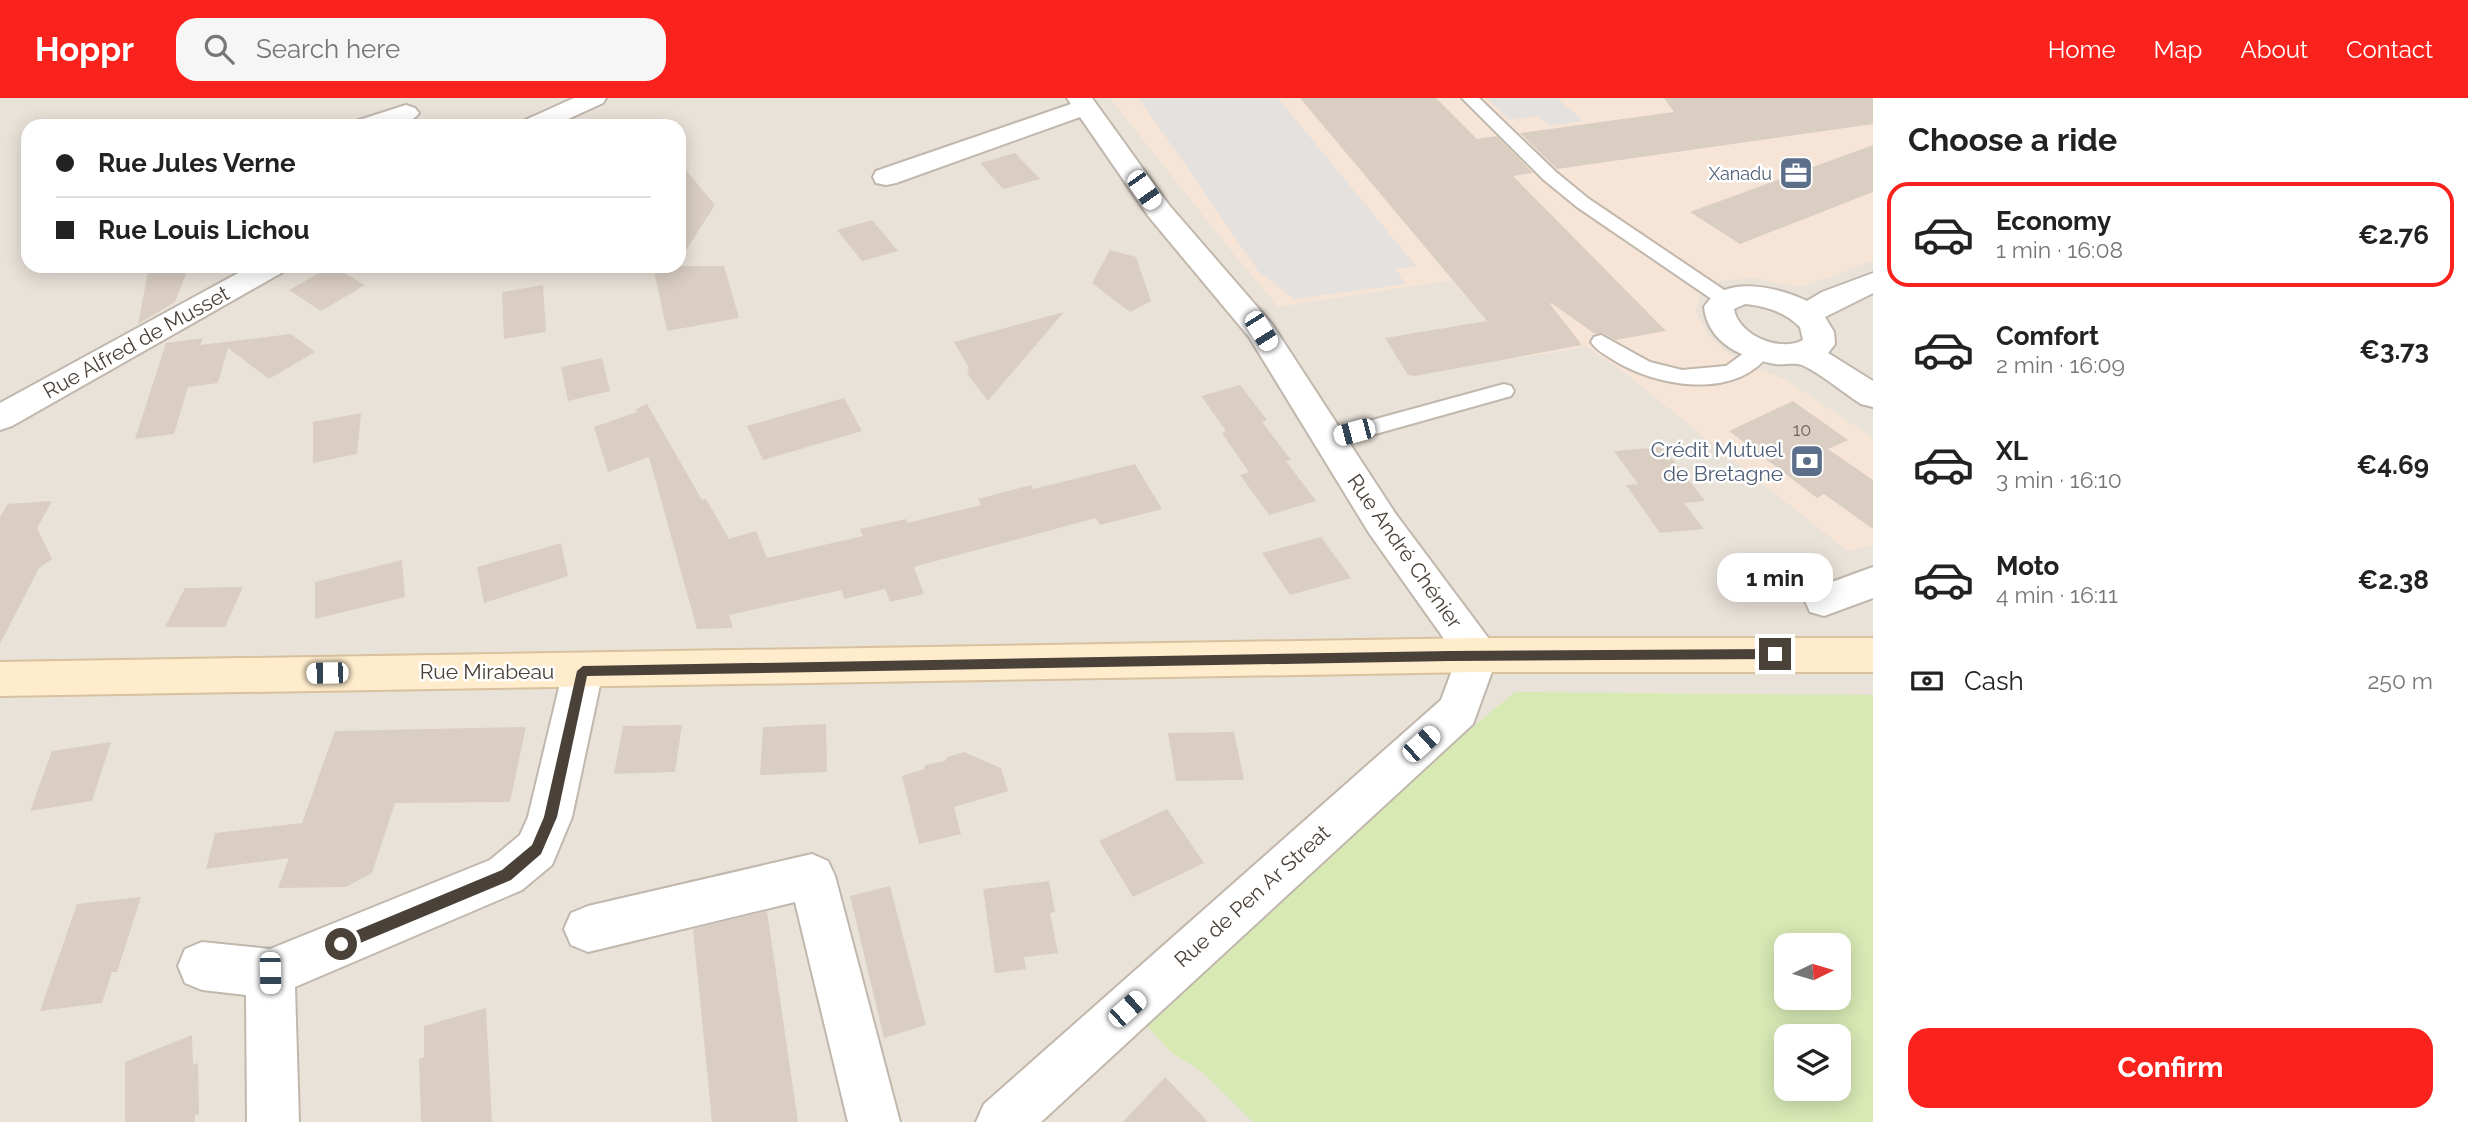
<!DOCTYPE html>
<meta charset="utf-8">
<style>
:root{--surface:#fff;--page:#f6f6f6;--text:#222;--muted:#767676;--line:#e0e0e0;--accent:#fa221d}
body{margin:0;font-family:Raleway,sans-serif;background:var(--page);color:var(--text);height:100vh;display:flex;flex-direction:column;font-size:26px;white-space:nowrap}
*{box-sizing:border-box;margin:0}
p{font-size:23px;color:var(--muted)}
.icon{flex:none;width:38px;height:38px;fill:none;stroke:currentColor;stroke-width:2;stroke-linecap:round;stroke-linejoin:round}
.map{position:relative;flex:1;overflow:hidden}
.drawer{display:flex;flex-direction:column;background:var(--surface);width:595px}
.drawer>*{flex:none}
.top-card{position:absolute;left:21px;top:21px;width:665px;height:154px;border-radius:21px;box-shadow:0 4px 18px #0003;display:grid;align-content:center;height:154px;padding:0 35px;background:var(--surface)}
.needle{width:46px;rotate:85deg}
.fabs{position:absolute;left:1774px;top:835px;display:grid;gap:14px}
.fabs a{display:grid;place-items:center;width:77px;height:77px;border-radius:14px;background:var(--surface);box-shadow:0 4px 18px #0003;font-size:35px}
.end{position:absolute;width:32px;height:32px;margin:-16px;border:9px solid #4a4138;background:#fff;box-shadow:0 0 0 4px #fff}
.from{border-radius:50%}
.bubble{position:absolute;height:49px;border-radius:21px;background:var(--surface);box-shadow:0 4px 18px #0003;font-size:23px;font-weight:700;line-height:49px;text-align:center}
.car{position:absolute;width:21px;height:42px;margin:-21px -10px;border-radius:9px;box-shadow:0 0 5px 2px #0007;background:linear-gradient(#fff 24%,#345 0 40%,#fff 0 76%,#345 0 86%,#fff 0)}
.top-card b{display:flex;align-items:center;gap:24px;height:66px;font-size:26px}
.top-card b+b{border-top:2px solid var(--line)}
.top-card i{width:18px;height:18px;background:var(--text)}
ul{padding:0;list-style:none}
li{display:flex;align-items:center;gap:21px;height:105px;margin:0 14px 10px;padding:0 21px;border:4px solid transparent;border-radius:21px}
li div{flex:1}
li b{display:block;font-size:26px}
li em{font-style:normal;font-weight:700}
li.on{border-color:var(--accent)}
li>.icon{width:63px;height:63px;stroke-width:1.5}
h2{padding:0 35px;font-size:32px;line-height:84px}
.pay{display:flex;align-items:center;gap:18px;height:77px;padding:0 35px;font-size:26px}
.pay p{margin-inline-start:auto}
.cta{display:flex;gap:14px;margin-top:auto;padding:14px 35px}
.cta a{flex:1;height:80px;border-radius:21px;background:var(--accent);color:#fff;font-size:28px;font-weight:700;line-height:80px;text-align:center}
header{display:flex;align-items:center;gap:42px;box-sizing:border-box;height:98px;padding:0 35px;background:var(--accent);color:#fff}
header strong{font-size:33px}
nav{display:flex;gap:38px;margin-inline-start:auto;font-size:24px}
.search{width:490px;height:63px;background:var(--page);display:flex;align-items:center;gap:18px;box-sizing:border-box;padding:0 24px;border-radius:21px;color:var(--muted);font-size:26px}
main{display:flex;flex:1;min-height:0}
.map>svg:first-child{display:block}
</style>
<header>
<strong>Hoppr</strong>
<div class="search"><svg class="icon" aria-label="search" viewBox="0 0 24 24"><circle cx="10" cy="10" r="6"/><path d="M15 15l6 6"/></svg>Search here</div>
<nav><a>Home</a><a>Map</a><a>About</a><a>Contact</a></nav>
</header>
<main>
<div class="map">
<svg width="1873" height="1024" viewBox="0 0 1873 1024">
<rect width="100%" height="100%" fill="#f5f1eb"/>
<path fill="#e9e2d9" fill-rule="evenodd" d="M0,0H1873V1024H0ZM28,28H679V168H28ZM1787,847H1839V900H1787ZM1787,938H1839V990H1787Z"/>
<polygon fill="#f6e5d7" points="1110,0 1873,0 1873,162 1832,179 1798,189 1752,180 1720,183 1700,196 1696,215 1709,238 1723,251 1740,263 1786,282 1873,340 1873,448 1847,453 1622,273 1586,249 1517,260 1452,182 1278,209 1228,149"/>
<path fill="#d8e9b4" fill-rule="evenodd" d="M1515,594L1873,597V1024H1253L1201,973L1173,956L1130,911ZM1787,847H1839V900H1787ZM1787,938H1839V990H1787Z"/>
<g fill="#e4e1df">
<polygon points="1139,0 1278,0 1416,168 1396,171 1405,186 1294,201 1259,174"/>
<polygon points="1486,0 1557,0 1583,23 1550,28 1539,18 1509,22"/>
</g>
<g fill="#dacec3">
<polygon points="1300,0 1436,0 1477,41 1497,38 1533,75 1513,78 1666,233 1615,242 1602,235 1595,236 1551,205 1550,206 1582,247 1415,278 1408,277 1385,240 1487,223"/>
<polygon points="1664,0 1873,0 1873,26 1557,71 1520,35 1674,14"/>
<polygon points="1873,47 1873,94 1740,146 1690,114"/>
<polygon points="1015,55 1040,81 1003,91 980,65"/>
<polygon points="679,64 715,107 679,163"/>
<polygon points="872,122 898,153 862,163 837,132"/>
<polygon points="1110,152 1136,159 1151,203 1130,214 1092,185"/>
<polygon points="149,168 189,168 175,204 138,226"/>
<polygon points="332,168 365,187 321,213 289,192"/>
<polygon points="653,168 724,168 739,220 667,233"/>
<polygon points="543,187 546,234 504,241 502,194"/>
<polygon points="1064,214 988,303 967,276 969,270 954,244"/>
<polygon points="291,236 315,254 269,281 228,250 218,285 188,289 174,336 135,341 166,245 203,240 200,247"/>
<polygon points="602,260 610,293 568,303 561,269"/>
<polygon points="1240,287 1267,322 1262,324 1291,362 1286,363 1316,403 1269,417 1240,377 1249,374 1222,335 1226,333 1201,298"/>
<polygon points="844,300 862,333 763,362 747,328"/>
<polygon points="1793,303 1848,342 1828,351 1873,382 1873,431 1824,396 1817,400 1729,333"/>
<polygon points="647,306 702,402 706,401 729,441 756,433 767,460 863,438 860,431 906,421 907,425 981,407 978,401 1031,387 1033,391 1135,366 1162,411 1100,427 1096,420 917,468 914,470 924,496 890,504 885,491 844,501 842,492 729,517 733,530 697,531 649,359 608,374 594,329 637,314 636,311"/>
<polygon points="361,315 357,356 313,365 313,324"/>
<polygon points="1663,349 1705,403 1684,405 1704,431 1660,435 1626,387 1638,386 1614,353"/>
<polygon points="52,403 37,430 52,461 39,470 0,546 0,419 8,406"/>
<polygon points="1321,439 1351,480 1290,497 1262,455"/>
<polygon points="561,445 568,478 484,505 477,469"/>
<polygon points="402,462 405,499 315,521 315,484"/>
<polygon points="243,489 225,529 165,529 185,490"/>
<polygon points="826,626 827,674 760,677 763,629"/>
<polygon points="682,627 675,674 614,676 623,628"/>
<polygon points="526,629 510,704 395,705 372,775 346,789 278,790 289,760 206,771 215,735 302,725 335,633"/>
<polygon points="1234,634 1244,682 1176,683 1168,635"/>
<polygon points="111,644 92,703 30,713 52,653"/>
<polygon points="964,654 1001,670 1008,693 954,709 961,736 919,746 902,678 924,671 925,667 945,663 947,659"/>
<polygon points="1167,711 1204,765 1133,799 1099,743"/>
<polygon points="1049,783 1055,814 1050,815 1058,855 1024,859 1026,871 995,875 983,791"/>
<polygon points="890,788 926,927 884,940 850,798"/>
<polygon points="141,799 117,874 112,874 102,905 40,913 77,806"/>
<polygon points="767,813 798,1024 712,1024 693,831"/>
<polygon points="486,910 492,1024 421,1024 419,961 424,959 424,928"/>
<polygon points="192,937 193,967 198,965 199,1016 195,1017 195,1024 125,1024 125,964"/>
<polygon points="1165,979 1208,1024 1123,1024"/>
</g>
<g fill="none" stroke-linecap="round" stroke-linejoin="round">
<g stroke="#c1b7ad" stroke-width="4">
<g id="lane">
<polygon points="1462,0 1479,0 1556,74 1589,101 1733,198 1736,202 1733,206 1719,206 1577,109 1544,82"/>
<path d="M1601,237L1650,264L1682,272L1726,268L1755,247H1769L1772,252C1739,304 1655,289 1612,261C1604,256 1596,252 1591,244L1594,239Z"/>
<polygon points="1504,286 1511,288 1514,293 1511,298 1329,349 1321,346 1318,341 1321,336"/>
</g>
</g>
<g stroke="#c1b7ad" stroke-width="4">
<g id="street">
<polygon points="574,0 606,0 603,5 553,28 519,28 523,23"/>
<polygon points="1067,0 1092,0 1169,107 1272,226 1395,415 1492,545 1498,557 1473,626 1041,1024 976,1024 984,1006 1441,602 1457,559 1369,435 1249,239 1149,119 1080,19 896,85 886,87 876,85 873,79 876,73 1071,6"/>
<path d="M406,7L415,10L419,15C406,33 371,28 352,28L356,23Z"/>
<polygon points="251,168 288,168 283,174 12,328 0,332 0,305"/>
<path d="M1873,175V195L1825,219L1834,234L1835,246L1828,255L1873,283V309L1861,306C1842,294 1822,276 1802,267C1795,264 1783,267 1775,266C1742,260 1708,245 1704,209C1725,176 1777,189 1807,203L1822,194ZM1745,206C1766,208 1785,214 1800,229L1803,242C1780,255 1738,237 1734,211Z"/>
<polygon points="1873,469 1873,500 1824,518 1810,514 1805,503 1810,492"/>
<polygon points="583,556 597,561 603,573 572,719 552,767 522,792 295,889 299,1024 247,1024 246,897 202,892 185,885 178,868 185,851 202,844 270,851 490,762 520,737 528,719 563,573 569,561"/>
<polygon points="812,756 828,763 835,778 900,1024 848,1024 795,804 588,854 571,847 564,831 571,815 588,808"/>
</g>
</g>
<g stroke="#d8c19d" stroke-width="4">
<polygon id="secondary" points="1478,540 1873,540 1873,574 1478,574 0,598 0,564"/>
</g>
<use href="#lane" fill="#fff" fill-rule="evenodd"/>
<use href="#street" fill="#fff" fill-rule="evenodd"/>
<use href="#secondary" fill="#ffeccc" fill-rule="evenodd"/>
</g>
<polygon fill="#4a4138" points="1775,551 1781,556 1775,561 1450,563 587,578 557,719 541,756 511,782 341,853 334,846 336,841 502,772 532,747 544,719 577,573 583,568 1450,553"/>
<defs>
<g id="office-square" transform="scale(1.75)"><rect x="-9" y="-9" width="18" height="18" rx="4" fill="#5c6f8a" stroke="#fff"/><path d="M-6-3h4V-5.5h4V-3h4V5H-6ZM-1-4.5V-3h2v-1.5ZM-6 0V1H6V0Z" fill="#fff"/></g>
<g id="bank-square" transform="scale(1.75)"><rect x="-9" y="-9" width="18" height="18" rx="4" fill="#5c6f8a" stroke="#fff"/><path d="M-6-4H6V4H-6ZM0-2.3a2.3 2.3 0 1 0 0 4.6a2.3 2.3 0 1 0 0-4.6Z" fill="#fff"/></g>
</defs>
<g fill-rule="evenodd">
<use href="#office-square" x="1796" y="75"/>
<use href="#bank-square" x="1807" y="363"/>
</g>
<g text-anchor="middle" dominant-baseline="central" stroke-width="5" stroke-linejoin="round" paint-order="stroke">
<g font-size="18" fill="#4e5e75" stroke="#fff" text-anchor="end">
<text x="1772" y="75">Xanadu</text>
</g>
<g font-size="18" fill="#6e645b">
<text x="1802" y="331">10</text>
</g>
<g font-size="21" fill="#4a4138" stroke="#fff">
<text transform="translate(136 244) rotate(-29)">Rue Alfred de Musset</text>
<text transform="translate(1405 453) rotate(55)">Rue André Chénier</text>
<text x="487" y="573">Rue Mirabeau</text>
<text transform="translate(1252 798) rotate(-42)">Rue de Pen Ar Streat</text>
</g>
<g font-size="21" fill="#4e5e75" stroke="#fff" text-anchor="end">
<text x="1783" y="351">Crédit Mutuel<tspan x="1783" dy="24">de Bretagne</tspan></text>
</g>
</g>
</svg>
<div class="fabs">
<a><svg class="needle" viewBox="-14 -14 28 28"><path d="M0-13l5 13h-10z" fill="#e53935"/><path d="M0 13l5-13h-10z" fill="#767676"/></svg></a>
<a><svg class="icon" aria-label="layers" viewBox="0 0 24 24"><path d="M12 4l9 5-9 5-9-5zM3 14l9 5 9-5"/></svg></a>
</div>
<i class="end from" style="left:341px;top:846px"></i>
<i class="end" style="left:1775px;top:556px"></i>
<div class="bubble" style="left:1717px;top:455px;width:116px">1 min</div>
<i class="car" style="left:1144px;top:92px;rotate:145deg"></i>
<i class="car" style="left:1261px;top:233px;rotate:148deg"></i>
<i class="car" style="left:1354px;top:334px;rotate:255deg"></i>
<i class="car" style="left:327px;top:575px;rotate:269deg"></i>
<i class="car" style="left:1421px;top:646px;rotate:48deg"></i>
<i class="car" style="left:270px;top:875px;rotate:179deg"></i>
<i class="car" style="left:1127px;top:911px;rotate:48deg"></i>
<div class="top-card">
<b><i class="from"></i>Rue Jules Verne</b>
<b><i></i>Rue Louis Lichou</b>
</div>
</div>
<section class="drawer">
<h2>Choose a ride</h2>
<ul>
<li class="on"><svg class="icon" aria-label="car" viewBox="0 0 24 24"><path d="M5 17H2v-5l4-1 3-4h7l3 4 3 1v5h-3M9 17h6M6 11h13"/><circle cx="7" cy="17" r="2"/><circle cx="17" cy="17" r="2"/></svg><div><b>Economy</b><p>1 min · 16:08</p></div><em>€2.76</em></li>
<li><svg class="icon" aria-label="car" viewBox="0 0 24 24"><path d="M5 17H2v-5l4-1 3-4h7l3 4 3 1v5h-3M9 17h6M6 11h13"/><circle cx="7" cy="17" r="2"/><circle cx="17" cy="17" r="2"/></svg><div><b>Comfort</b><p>2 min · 16:09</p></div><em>€3.73</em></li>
<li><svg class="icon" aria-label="car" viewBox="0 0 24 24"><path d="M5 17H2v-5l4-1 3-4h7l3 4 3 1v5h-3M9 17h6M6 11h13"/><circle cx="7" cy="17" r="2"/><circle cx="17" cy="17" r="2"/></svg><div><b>XL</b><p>3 min · 16:10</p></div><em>€4.69</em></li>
<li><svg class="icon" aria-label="car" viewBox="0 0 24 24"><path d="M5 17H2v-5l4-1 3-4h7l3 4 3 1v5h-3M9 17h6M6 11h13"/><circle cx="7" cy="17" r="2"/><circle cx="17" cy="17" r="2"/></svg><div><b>Moto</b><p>4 min · 16:11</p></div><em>€2.38</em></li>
</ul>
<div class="pay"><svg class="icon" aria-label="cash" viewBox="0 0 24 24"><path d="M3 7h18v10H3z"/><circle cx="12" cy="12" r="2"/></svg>Cash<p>250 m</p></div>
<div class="cta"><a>Confirm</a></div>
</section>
</main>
